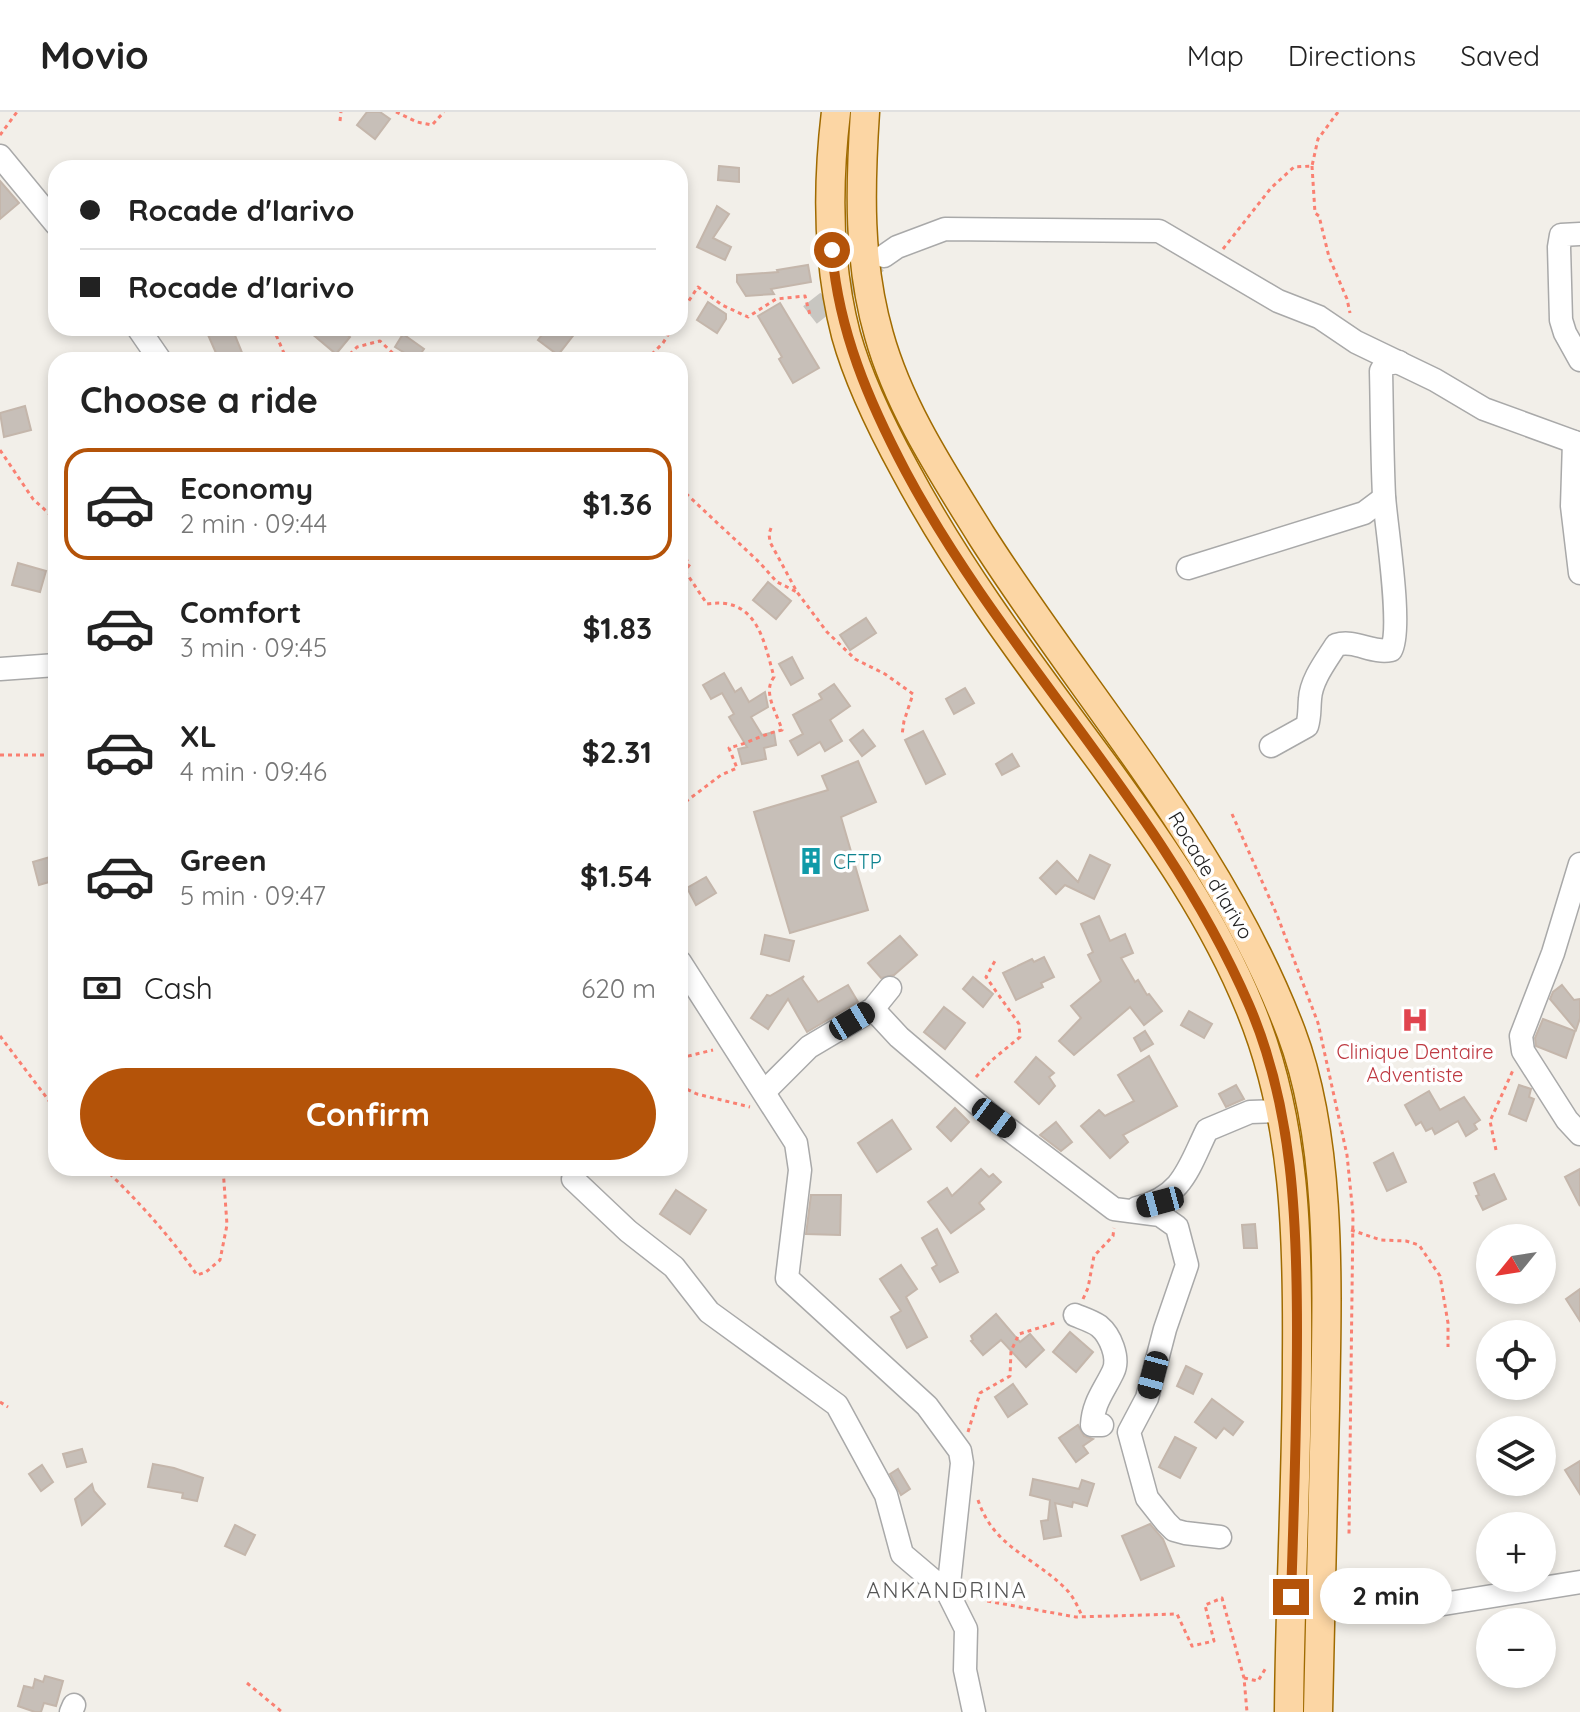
<!DOCTYPE html>
<meta charset="utf-8">
<style>
:root{--surface:#fff;--page:#f2f2f2;--text:#222;--muted:#767676;--line:#e0e0e0;--accent:#b45309}
body{margin:0;font-family:Quicksand,sans-serif;background:var(--page);color:var(--text);height:100vh;display:flex;flex-direction:column;font-size:30px;white-space:nowrap}
*{box-sizing:border-box;margin:0}
p{font-size:26px;color:var(--muted)}
.icon{flex:none;width:44px;height:44px;fill:none;stroke:currentColor;stroke-width:2;stroke-linecap:round;stroke-linejoin:round}
.map{position:relative;flex:1;overflow:hidden}
.drawer{position:absolute;left:48px;top:240px;width:640px;height:824px;display:flex;flex-direction:column;background:var(--surface);border-radius:24px;box-shadow:0 4px 12px #0003}
.drawer>*{flex:none}
.banner{position:absolute;left:48px;top:48px;width:640px;height:176px;border-radius:24px;box-shadow:0 4px 12px #0003;display:grid;align-content:center;height:176px;padding:0 32px;background:var(--surface)}
.needle{width:52px;rotate:240deg}
.buttons{position:absolute;left:1476px;top:1112px;display:grid;gap:16px}
.buttons a{display:grid;place-items:center;width:80px;height:80px;border-radius:50%;background:var(--surface);box-shadow:0 4px 12px #0003;font-size:40px}
.end{position:absolute;width:36px;height:36px;margin:-18px;border:10px solid #b45309;background:#fff;box-shadow:0 0 0 4px #fff}
.from{border-radius:50%}
.bubble{position:absolute;height:56px;border-radius:28px;background:var(--surface);box-shadow:0 4px 12px #0003;font-size:26px;font-weight:800;line-height:56px;text-align:center}
.car{position:absolute;width:24px;height:48px;margin:-24px -12px;border-radius:10px;box-shadow:0 0 6px 2px #0007;background:linear-gradient(#222 24%,#8ab4d8 0 40%,#222 0 76%,#8ab4d8 0 86%,#222 0)}
.banner b{display:flex;align-items:center;gap:28px;height:76px;font-size:30px}
.banner b+b{border-top:2px solid var(--line)}
.banner i{width:20px;height:20px;background:var(--text)}
ul{padding:0;list-style:none}
li{display:flex;align-items:center;gap:24px;height:112px;margin:0 16px 12px;padding:0 16px;border:4px solid transparent;border-radius:24px}
li div{flex:1}
li b{display:block;font-size:30px}
li em{font-style:normal;font-weight:800}
li.selected{border-color:var(--accent)}
li>.icon{width:72px;height:72px;stroke-width:1.5}
h2{padding:0 32px;font-size:36px;line-height:96px}
.pay{display:flex;align-items:center;gap:20px;height:88px;padding:0 32px;font-size:30px}
.pay p{margin-inline-start:auto}
.primary-button{display:flex;gap:16px;margin-top:auto;padding:16px 32px}
.primary-button a{flex:1;height:92px;border-radius:48px;background:var(--accent);color:#fff;font-size:32px;font-weight:800;line-height:92px;text-align:center}
header{display:flex;align-items:center;gap:48px;box-sizing:border-box;height:112px;padding:0 40px;background:var(--surface);border-bottom:2px solid var(--line)}
header strong{font-size:38px}
nav{display:flex;gap:44px;margin-inline-start:auto;font-size:28px}
.map>svg:first-child{display:block}
</style>
<header>
<strong>Movio</strong>
<nav><a>Map</a><a>Directions</a><a>Saved</a></nav>
</header>
<div class="map">
<svg width="1580" height="1600" viewBox="0 0 1580 1600">
<rect width="100%" height="100%" fill="#f2efe9"/>
<g fill="#c7bfb8" stroke="#c4b6ab" stroke-width="2">
<polygon points="367,0 380,0 390,7 375,27 357,13"/>
<polygon points="719,54 739,56 739,70 718,68"/>
<polygon points="0,69 19,91 0,107"/>
<polygon points="717,94 729,102 713,126 731,135 725,148 697,135"/>
<polygon points="808,153 811,170 771,177 774,182 746,184 737,170 737,163 778,160 777,158"/>
<polygon points="708,190 726,202 726,207 717,221 697,208"/>
<polygon points="780,191 819,256 793,271 779,247 782,245 758,204"/>
<polygon points="205,216 232,216 245,248 219,248"/>
<polygon points="305,216 340,216 350,225 336,242"/>
<polygon points="547,216 579,216 558,243 538,228"/>
<polygon points="403,222 424,237 416,248 395,235"/>
<polygon points="25,294 31,318 4,325 0,301"/>
<polygon points="18,451 46,459 40,480 12,473"/>
<polygon points="768,470 791,489 776,507 753,488"/>
<polygon points="866,506 876,521 850,538 840,523"/>
<polygon points="792,545 803,566 791,573 779,552"/>
<polygon points="724,561 735,580 741,576 749,590 765,580 768,595 751,605 762,623 774,620 776,633 764,636 766,647 742,652 738,637 747,635 729,605 734,602 722,581 711,587 703,573"/>
<polygon points="834,572 850,594 830,608 842,629 825,639 820,630 798,643 790,629 803,622 793,603 822,587 819,582"/>
<polygon points="965,576 974,591 954,602 946,587"/>
<polygon points="863,618 875,634 862,644 850,628"/>
<polygon points="923,619 945,662 926,672 905,628"/>
<polygon points="1012,642 1019,654 1002,663 996,652"/>
<polygon points="858,649 876,690 841,705 868,798 790,821 754,700 828,678 822,664"/>
<polygon points="1090,743 1110,753 1094,787 1065,773 1056,782 1040,766 1057,749 1078,770"/>
<polygon points="50,745 56,768 39,773 33,750"/>
<polygon points="706,765 716,781 696,793 687,776"/>
<polygon points="1099,804 1110,829 1125,822 1133,841 1121,846 1135,870 1138,868 1147,883 1149,882 1162,899 1144,913 1130,895 1074,943 1059,929 1081,906 1071,894 1101,869 1088,843 1093,840 1081,812"/>
<polygon points="765,823 794,829 789,849 761,842"/>
<polygon points="900,824 917,843 894,863 881,866 868,851"/>
<polygon points="1044,845 1054,865 1041,871 1043,875 1016,888 1003,861 1032,847 1034,850"/>
<polygon points="804,864 802,867 818,890 848,873 858,890 807,920 788,887 768,917 751,906 767,883 770,884"/>
<polygon points="973,865 993,882 983,895 963,877"/>
<polygon points="1562,873 1574,888 1580,887 1580,906 1576,918 1550,887 1553,880"/>
<polygon points="944,895 965,911 945,937 924,920"/>
<polygon points="1189,899 1212,912 1204,926 1181,913"/>
<polygon points="1543,907 1575,919 1566,946 1536,934 1535,926"/>
<polygon points="1145,919 1153,932 1141,939 1134,926"/>
<polygon points="1149,944 1177,994 1123,1023 1128,1030 1110,1046 1081,1014 1099,998 1105,1004 1134,989 1118,963"/>
<polygon points="1036,945 1054,961 1049,965 1055,974 1039,992 1015,970"/>
<polygon points="1236,973 1244,987 1226,995 1219,982"/>
<polygon points="1519,973 1531,977 1529,985 1534,987 1526,1009 1509,1002"/>
<polygon points="1429,979 1440,998 1464,985 1480,1008 1474,1012 1477,1017 1466,1024 1458,1009 1435,1022 1432,1016 1426,1019 1421,1010 1416,1013 1405,993"/>
<polygon points="955,996 969,1010 951,1029 937,1015"/>
<polygon points="892,1008 911,1037 877,1060 858,1031"/>
<polygon points="1056,1010 1072,1030 1061,1039 1040,1023"/>
<polygon points="1393,1041 1406,1070 1387,1079 1374,1051"/>
<polygon points="981,1057 989,1065 993,1062 1001,1070 979,1091 984,1097 951,1121 928,1090 947,1076 952,1084"/>
<polygon points="1580,1057 1580,1094 1565,1065"/>
<polygon points="1494,1062 1506,1087 1483,1098 1476,1084 1479,1083 1474,1071"/>
<polygon points="676,1078 706,1098 690,1122 660,1102"/>
<polygon points="811,1083 841,1083 840,1123 806,1122"/>
<polygon points="1255,1112 1257,1136 1244,1136 1242,1113"/>
<polygon points="937,1117 958,1160 940,1170 932,1156 937,1153 922,1126"/>
<polygon points="901,1153 917,1177 906,1185 927,1225 907,1236 891,1205 901,1199 880,1167"/>
<polygon points="1580,1177 1580,1209 1566,1187"/>
<polygon points="996,1202 1020,1230 1030,1222 1044,1238 1026,1255 1001,1228 983,1243 971,1229 973,1228 971,1224"/>
<polygon points="1070,1220 1093,1240 1076,1260 1053,1240"/>
<polygon points="1186,1254 1202,1262 1193,1282 1177,1274"/>
<polygon points="1013,1272 1027,1292 1008,1305 995,1285"/>
<polygon points="1212,1287 1243,1310 1233,1323 1224,1316 1216,1326 1195,1310"/>
<polygon points="1078,1313 1084,1324 1093,1327 1083,1334 1088,1341 1076,1350 1059,1326"/>
<polygon points="1175,1325 1196,1336 1180,1366 1159,1355"/>
<polygon points="82,1337 86,1350 67,1355 63,1342"/>
<polygon points="1580,1349 1580,1382 1565,1358"/>
<polygon points="153,1352 174,1356 203,1366 197,1389 182,1386 183,1381 148,1375"/>
<polygon points="42,1353 53,1370 41,1379 29,1362"/>
<polygon points="898,1357 910,1377 901,1383 890,1362"/>
<polygon points="1033,1367 1079,1377 1082,1368 1094,1372 1087,1394 1073,1390 1072,1395 1055,1391 1061,1424 1044,1427 1041,1409 1048,1408 1050,1388 1030,1383"/>
<polygon points="92,1372 94,1379 105,1392 82,1413 75,1387"/>
<polygon points="1150,1412 1163,1427 1174,1454 1141,1468 1122,1424"/>
<polygon points="235,1413 255,1423 245,1443 225,1434"/>
<polygon points="45,1564 63,1569 56,1594 44,1591 41,1600 35,1600 18,1594 24,1574 33,1576 35,1567 43,1570"/>
</g>
<g fill="none" stroke-linecap="round" stroke-linejoin="round">
<polyline stroke="#c8c6c1" stroke-width="22" stroke-dasharray="22 11" stroke-linecap="butt" points="810,203 877,150"/>
<g stroke="#a9a9a9" stroke-width="25">
<g id="minor">
<polyline points="0,44 56,112"/>
<polyline points="1580,122 1561,123 1559,135 1561,208 1565,221 1580,248"/>
<polyline points="884,144 897,135 945,117 1159,119 1278,189 1319,205 1356,230 1435,268 1484,297 1580,332"/>
<polyline points="138,216 160,248"/>
<polyline points="1574,330 1572,394 1580,461"/>
<polyline points="1188,456 1364,401 1384,386"/>
<polyline points="0,557 56,553"/>
<path d="M1271,634L1307,614C1310,604 1309,598 1310,587C1311,568 1326,549 1336,533C1355,527 1372,542 1391,538C1403,517 1386,414 1384,384C1382,342 1382,301 1381,259L1385,252L1399,250"/>
<polyline points="1580,752 1553,841 1521,924 1523,939 1567,1008 1580,1022"/>
<polyline points="873,897 899,925 994,1006 1114,1097 1160,1103 1177,1115 1187,1153 1165,1217 1147,1286 1129,1320 1147,1386 1166,1410 1174,1418 1185,1421 1220,1425"/>
<polyline points="765,979 809,935 873,897 890,876"/>
<polyline points="573,1067 628,1119 674,1155 709,1200 837,1293 886,1383 902,1442 948,1481 962,1351 960,1339 927,1294 787,1166 800,1058 796,1031 680,850"/>
<path d="M1137,1096C1183,1084 1188,1057 1207,1018L1250,1000L1280,999"/>
<path d="M1075,1203C1082,1206 1092,1209 1099,1214C1110,1223 1120,1246 1113,1260C1104,1279 1093,1291 1092,1313H1102"/>
<polyline points="948,1481 966,1517 965,1558 974,1600"/>
<polyline points="1400,1499 1580,1470"/>
<polyline points="71,1600 74,1593"/>
</g>
</g>
<g stroke="#a06b00" stroke-width="31">
<g id="major">
<path d="M836,0C827,75 827,150 846,223C859,270 882,316 905,358C961,463 1033,557 1103,652C1159,729 1214,807 1250,896C1296,1007 1298,1127 1297,1245C1297,1363 1290,1482 1289,1600"/>
<path d="M865,0C860,75 858,150 879,223C899,295 942,360 981,423C1086,588 1221,735 1291,920C1333,1031 1327,1180 1325,1297C1322,1398 1320,1499 1318,1600"/>
</g>
</g>
<g stroke="#fa8072" stroke-width="3" stroke-dasharray="4 4" stroke-linecap="butt">
<polyline points="396,0 417,10 432,13 444,0"/>
<polyline points="340,9 341,0"/>
<polyline points="0,23 17,0"/>
<polyline points="1312,54 1315,101 1319,104 1329,145 1347,187 1350,201"/>
<polyline points="1223,137 1271,76 1294,55 1312,54 1318,27 1338,0"/>
<polyline points="680,202 698,175 722,193 748,205 776,187 805,184 810,203"/>
<polyline points="273,216 287,248"/>
<polyline points="344,248 357,235 380,229 400,248"/>
<polyline points="646,248 663,231 672,216"/>
<polyline points="0,338 33,387 56,408"/>
<polyline points="680,376 759,450 777,470 797,480"/>
<polyline points="771,416 769,422 770,430 797,480 827,520 855,547 885,562 913,582 904,609 902,623"/>
<path d="M680,440L690,452L685,459L707,492C757,484 764,529 774,565C762,580 777,601 782,618C763,622 749,631 729,636L737,656L721,663L680,694"/>
<polyline points="0,643 49,643 56,647"/>
<polyline points="1232,702 1277,803 1318,911 1347,1043 1353,1102 1349,1422"/>
<polyline points="0,924 56,998"/>
<polyline points="680,946 713,938"/>
<polyline points="976,965 992,948 1020,925 1019,912 986,865 995,849"/>
<polyline points="680,974 697,982 750,995"/>
<polyline points="1496,1038 1490,1009 1514,956"/>
<path d="M104,1056C138,1089 170,1124 197,1163L206,1160L220,1148L227,1113L223,1056"/>
<polyline points="1351,1118 1381,1128 1406,1129 1419,1133 1440,1164 1448,1211 1448,1235"/>
<polyline points="1083,1187 1088,1176 1094,1144 1113,1124 1114,1116"/>
<polyline points="0,1290 8,1295"/>
<polyline points="968,1320 980,1281 1010,1264 1011,1239 1019,1222 1058,1210"/>
<path d="M978,1388C994,1436 1033,1444 1066,1477C1073,1484 1078,1495 1082,1504"/>
<polyline points="968,1480 984,1482 987,1489 1076,1505 1177,1502 1192,1534 1214,1529 1205,1493 1222,1486 1244,1566 1247,1600"/>
<polyline points="1342,1491 1348,1476 1382,1491"/>
<polyline points="1244,1566 1258,1569 1267,1554"/>
<polyline points="247,1571 282,1600"/>
</g>
<use href="#minor" stroke="#fff" stroke-width="22"/>
<use href="#major" stroke="#fcd6a4" stroke-width="28"/>
</g>
<g fill="none" stroke-linecap="round" stroke-linejoin="round">
<path stroke="#b45309" stroke-width="10" d="M832,138C838,218 869,290 906,360C1006,547 1165,697 1249,893C1293,995 1297,1109 1297,1219C1297,1308 1294,1396 1291,1485"/>
</g>
<defs>
<g id="building-bare" transform="scale(2.16)"><path d="M-4-6H4V6H1V3H-1V6H-4ZM-2.5-4.3h1.7v1.8h-1.7ZM.8-4.3h1.7v1.8H.8ZM-2.5-1h1.7V.8h-1.7ZM.8-1h1.7V.8H.8Z" fill="#0f9aa8" stroke="#fff" stroke-width="2.5" paint-order="stroke"/></g>
<g id="hospital-bare" transform="scale(2.16)"><path d="M-5-5h3v3.5h4V-5h3V5h-3V1.5h-4V5h-3Z" fill="#e0444e" stroke="#fff" stroke-width="2.5" paint-order="stroke"/></g>
</defs>
<g fill-rule="evenodd">
<use href="#building-bare" x="811" y="749"/>
<use href="#hospital-bare" x="1415" y="908"/>
</g>
<g text-anchor="middle" dominant-baseline="central" stroke-width="7" stroke-linejoin="round" paint-order="stroke">
<g font-size="20" fill="#0d838f" stroke="#fff" text-anchor="start">
<text x="833" y="749">CFTP</text>
</g>
<g font-size="20" fill="#222" stroke="#fff">
<text transform="translate(1211 763) rotate(59)">Rocade d'Iarivo</text>
</g>
<g font-size="20" fill="#be3a42" stroke="#fff">
<text x="1415" y="939">Clinique Dentaire<tspan x="1415" dy="23">Adventiste</tspan></text>
</g>
<g font-size="22" letter-spacing="2" fill="#555" stroke="#fff">
<text x="947" y="1478">ANKANDRINA</text>
</g>
</g>
</svg>
<div class="buttons">
<a><svg class="needle" viewBox="-14 -14 28 28"><path d="M0-13l5 13h-10z" fill="#e53935"/><path d="M0 13l5-13h-10z" fill="#767676"/></svg></a>
<a><svg class="icon" aria-label="locate" viewBox="0 0 24 24"><circle cx="12" cy="12" r="6"/><path d="M12 2v4M12 18v4M2 12h4M18 12h4"/></svg></a>
<a><svg class="icon" aria-label="layers" viewBox="0 0 24 24"><path d="M12 4l9 5-9 5-9-5zM3 14l9 5 9-5"/></svg></a>
<a>+</a>
<a>−</a>
</div>
<i class="end from" style="left:832px;top:138px"></i>
<i class="end" style="left:1291px;top:1485px"></i>
<div class="bubble" style="left:1320px;top:1456px;width:132px">2 min</div>
<i class="car" style="left:852px;top:909px;rotate:59deg"></i>
<i class="car" style="left:994px;top:1006px;rotate:127deg"></i>
<i class="car" style="left:1160px;top:1090px;rotate:255deg"></i>
<i class="car" style="left:1153px;top:1263px;rotate:195deg"></i>
<div class="banner">
<b><i class="from"></i>Rocade d'Iarivo</b>
<b><i></i>Rocade d'Iarivo</b>
</div>
<section class="drawer">
<h2>Choose a ride</h2>
<ul>
<li class="selected"><svg class="icon" aria-label="car" viewBox="0 0 24 24"><path d="M5 17H2v-5l4-1 3-4h7l3 4 3 1v5h-3M9 17h6M6 11h13"/><circle cx="7" cy="17" r="2"/><circle cx="17" cy="17" r="2"/></svg><div><b>Economy</b><p>2 min · 09:44</p></div><em>$1.36</em></li>
<li><svg class="icon" aria-label="car" viewBox="0 0 24 24"><path d="M5 17H2v-5l4-1 3-4h7l3 4 3 1v5h-3M9 17h6M6 11h13"/><circle cx="7" cy="17" r="2"/><circle cx="17" cy="17" r="2"/></svg><div><b>Comfort</b><p>3 min · 09:45</p></div><em>$1.83</em></li>
<li><svg class="icon" aria-label="car" viewBox="0 0 24 24"><path d="M5 17H2v-5l4-1 3-4h7l3 4 3 1v5h-3M9 17h6M6 11h13"/><circle cx="7" cy="17" r="2"/><circle cx="17" cy="17" r="2"/></svg><div><b>XL</b><p>4 min · 09:46</p></div><em>$2.31</em></li>
<li><svg class="icon" aria-label="car" viewBox="0 0 24 24"><path d="M5 17H2v-5l4-1 3-4h7l3 4 3 1v5h-3M9 17h6M6 11h13"/><circle cx="7" cy="17" r="2"/><circle cx="17" cy="17" r="2"/></svg><div><b>Green</b><p>5 min · 09:47</p></div><em>$1.54</em></li>
</ul>
<div class="pay"><svg class="icon" aria-label="cash" viewBox="0 0 24 24"><path d="M3 7h18v10H3z"/><circle cx="12" cy="12" r="2"/></svg>Cash<p>620 m</p></div>
<div class="primary-button"><a>Confirm</a></div>
</section>
</div>
